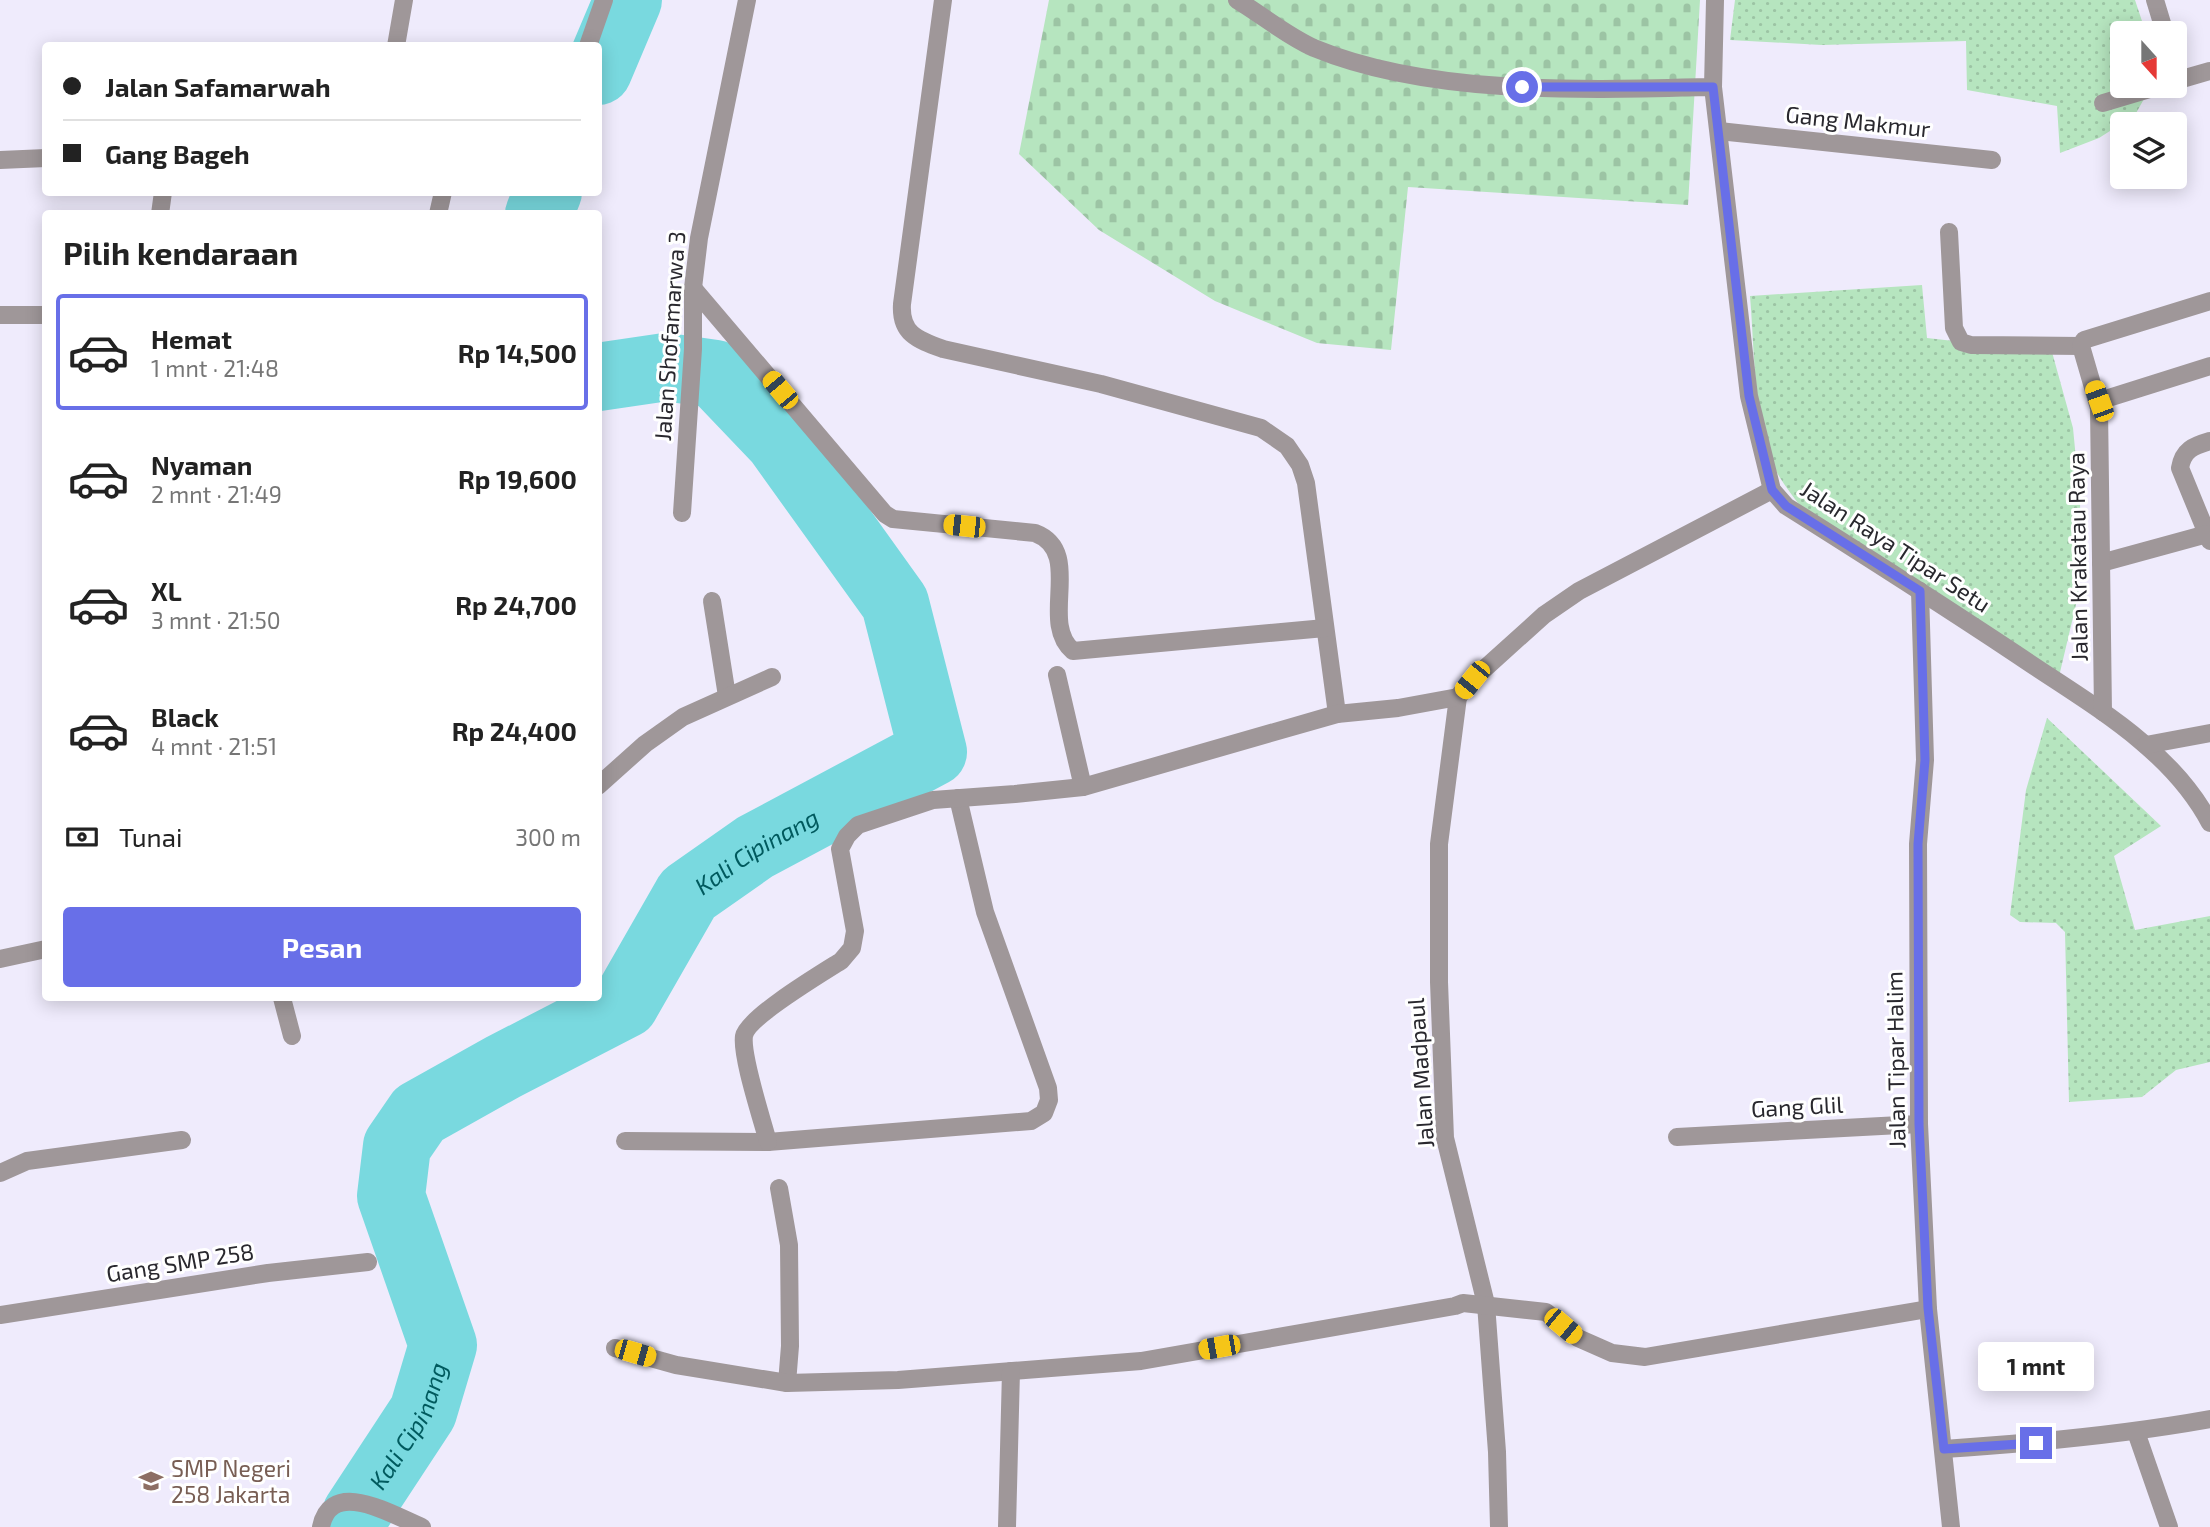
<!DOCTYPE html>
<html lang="id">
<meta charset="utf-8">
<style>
:root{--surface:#fff;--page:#f6f6f6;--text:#222;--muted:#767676;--line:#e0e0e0;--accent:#686fe8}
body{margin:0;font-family:"Exo 2",sans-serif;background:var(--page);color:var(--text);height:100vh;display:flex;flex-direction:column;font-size:26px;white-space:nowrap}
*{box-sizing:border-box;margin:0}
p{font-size:23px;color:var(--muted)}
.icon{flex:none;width:38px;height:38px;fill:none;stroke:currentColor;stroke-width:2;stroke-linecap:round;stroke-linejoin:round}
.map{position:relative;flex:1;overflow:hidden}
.sheet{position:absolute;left:42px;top:210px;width:560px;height:791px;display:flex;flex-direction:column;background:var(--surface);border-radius:7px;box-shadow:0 4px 18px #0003}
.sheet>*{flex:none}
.top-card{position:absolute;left:42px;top:42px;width:560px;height:154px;border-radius:7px;box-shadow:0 4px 18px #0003;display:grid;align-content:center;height:154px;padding:0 21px;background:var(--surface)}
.needle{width:46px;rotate:159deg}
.buttons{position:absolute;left:2110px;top:21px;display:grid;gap:14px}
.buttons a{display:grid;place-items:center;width:77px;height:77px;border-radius:7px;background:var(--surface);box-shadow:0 4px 18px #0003;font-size:35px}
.end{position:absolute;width:32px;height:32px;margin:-16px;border:9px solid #686fe8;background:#fff;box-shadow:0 0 0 4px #fff}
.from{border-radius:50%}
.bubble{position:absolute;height:49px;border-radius:7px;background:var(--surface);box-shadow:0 4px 18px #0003;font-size:23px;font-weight:700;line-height:49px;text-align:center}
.car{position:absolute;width:21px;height:42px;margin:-21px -10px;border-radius:9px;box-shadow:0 0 5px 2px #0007;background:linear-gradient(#f5c518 24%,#345 0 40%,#f5c518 0 76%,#345 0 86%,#f5c518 0)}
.top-card b{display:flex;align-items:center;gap:24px;height:66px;font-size:26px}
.top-card b+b{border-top:2px solid var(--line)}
.top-card i{width:18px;height:18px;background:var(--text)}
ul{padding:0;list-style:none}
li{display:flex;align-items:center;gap:21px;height:116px;margin:0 14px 10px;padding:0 7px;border:4px solid transparent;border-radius:7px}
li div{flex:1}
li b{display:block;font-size:26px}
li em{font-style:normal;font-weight:700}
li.selected{border-color:var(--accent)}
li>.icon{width:63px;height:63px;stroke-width:1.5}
h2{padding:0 21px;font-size:32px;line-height:84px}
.pay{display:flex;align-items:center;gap:18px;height:77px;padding:0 21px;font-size:26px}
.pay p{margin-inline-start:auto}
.cta{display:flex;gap:14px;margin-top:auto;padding:14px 21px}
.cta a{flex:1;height:80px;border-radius:7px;background:var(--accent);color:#fff;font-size:28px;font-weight:700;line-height:80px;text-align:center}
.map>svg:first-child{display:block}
</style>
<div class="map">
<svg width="2210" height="1527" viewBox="0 0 2210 1527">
<defs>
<pattern id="grass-dots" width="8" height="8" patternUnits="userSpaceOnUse" patternTransform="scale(1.75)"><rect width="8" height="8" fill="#b6e5bf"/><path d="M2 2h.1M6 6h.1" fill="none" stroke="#9cc4a4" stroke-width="1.8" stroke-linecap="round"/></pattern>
<pattern id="cemetery-stones" width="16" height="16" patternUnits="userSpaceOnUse" patternTransform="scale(1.75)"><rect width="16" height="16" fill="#b6e5bf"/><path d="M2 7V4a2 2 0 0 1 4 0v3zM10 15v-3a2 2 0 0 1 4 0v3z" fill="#9cc4a4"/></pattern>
</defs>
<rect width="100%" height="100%" fill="#efebfc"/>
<g fill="url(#grass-dots)">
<polygon points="1735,0 2135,0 2146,33 2123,33 2123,86 2149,86 2149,90 2135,115 2099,138 2060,153 2057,106 1967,90 1966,41 1822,45 1730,40"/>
<path d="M1922,285L1927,338L2052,352L2073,428L2080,501L2081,552L2078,596L2057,685L1803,510C1791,493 1775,475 1769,454C1754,411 1754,343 1750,296Z"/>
<polygon points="2047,718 2161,826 2114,856 2135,930 2210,916 2210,1062 2176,1070 2142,1097 2069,1102 2065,932 2056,923 2020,922 2010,915 2026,790"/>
</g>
<polygon fill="url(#cemetery-stones)" points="1049,0 1700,0 1688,205 1408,187 1391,350 1317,343 1215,301 1099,230 1019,154"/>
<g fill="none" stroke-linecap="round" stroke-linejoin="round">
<g stroke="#79d9df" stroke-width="68">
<polyline points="598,71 628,0"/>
<polyline points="539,214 548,192"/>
<path id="s1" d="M352,1527L356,1514L423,1412L443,1345L391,1196L397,1146L419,1114L503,1067L625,1004L688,894L755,847L933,752L895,603L778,440L715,374L666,367L598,377"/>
</g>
<g stroke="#9f9799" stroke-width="18">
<path d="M2210,441C2193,446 2183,450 2180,468L2210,541"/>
<polyline points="2101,563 2207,534"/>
</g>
<g stroke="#9f9799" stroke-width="18">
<path d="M943,0L902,304C900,334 918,340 943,349L1101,384L1261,428L1287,446L1300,465L1306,483L1337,714"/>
<polyline points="2155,0 2165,33"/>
<polyline points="396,46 404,0"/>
<polyline points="588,46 604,0"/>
<polyline points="2175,81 2210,71"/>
<path d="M1713,87L1749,396L1772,490L1786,506C1864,555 1942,605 2019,656C2088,703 2170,747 2210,823"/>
<polyline points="2103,103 2160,86"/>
<polyline points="1719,131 1992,160"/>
<polyline points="0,160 46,158"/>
<polyline points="160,214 163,192"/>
<polyline points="438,214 443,192"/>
<polyline points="1949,232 1954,328 1961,342 1971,345 2081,346"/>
<path d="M693,288L885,514L893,519L1035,533C1085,552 1038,622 1073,651L1325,628"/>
<polyline points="0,315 46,315"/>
<polyline points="2099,401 2210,366"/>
<polyline points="682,513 693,349 693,288 699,238 747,0"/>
<polyline points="1920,591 1925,760 1918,844 1919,1124 1928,1309 1951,1527"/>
<polyline points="712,601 727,696"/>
<polyline points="1057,675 1083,787"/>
<polyline points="1458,697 1439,844 1439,982 1445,1138 1486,1304 1497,1452 1499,1527"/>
<polyline points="2103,712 2099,408 2081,346 2084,340 2210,301"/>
<polyline points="2146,745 2210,733"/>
<polyline points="598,786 645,744 683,717 772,677"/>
<polyline points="0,959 46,949"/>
<polyline points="282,998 292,1036"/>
<polyline points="1677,1137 1919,1124"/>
<polyline points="625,1141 768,1142 1031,1121 1044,1113 1049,1100 1048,1088 985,912 958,798"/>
<path d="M768,1142C762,1119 741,1056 744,1036C747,1018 822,973 841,961L852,948L855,931L840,849L847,836L858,825L933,800L1015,794L1083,787L1337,714L1398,708L1458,697L1472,680L1544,615L1579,591L1772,490"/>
<polyline points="0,1173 27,1161 182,1140"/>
<polyline points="779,1188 789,1245 790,1346 787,1383"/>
<polyline points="0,1315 268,1273 368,1262"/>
<polyline points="615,1348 676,1365 787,1383 898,1380 1141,1361 1455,1306 1463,1303 1546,1312 1578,1338 1612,1353 1645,1357 1928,1309"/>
<polyline points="2136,1432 2169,1527"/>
<path d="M1944,1449C2033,1443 2121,1435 2210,1419"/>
<path d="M321,1527C331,1477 392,1515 422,1527"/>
<polyline points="1007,1527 1011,1371"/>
</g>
<path stroke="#9f9799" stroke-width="18" d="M1237,0C1262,15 1287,36 1314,48C1430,96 1588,90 1713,87L1715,0"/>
</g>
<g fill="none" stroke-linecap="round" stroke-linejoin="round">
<polyline stroke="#686fe8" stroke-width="9" points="1522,87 1713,87 1749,396 1772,490 1786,506 1920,591 1925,760 1918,844 1919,1124 1928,1308 1944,1449 2036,1443"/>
</g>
<defs>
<g id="school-bare" transform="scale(1.89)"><path d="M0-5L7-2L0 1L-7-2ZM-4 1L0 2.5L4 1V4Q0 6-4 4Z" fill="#8d6e63" stroke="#fff" stroke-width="2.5" paint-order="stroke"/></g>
</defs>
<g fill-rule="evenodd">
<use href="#school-bare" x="151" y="1481"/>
</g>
<g text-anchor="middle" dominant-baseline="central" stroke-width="6" stroke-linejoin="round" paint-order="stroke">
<g font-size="23" fill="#29282e" stroke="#fff">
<text transform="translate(1858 121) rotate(6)">Gang Makmur</text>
<text transform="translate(669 336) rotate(-86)">Jalan Shofamarwa 3</text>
<text transform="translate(1896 546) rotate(33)">Jalan Raya Tipar Setu</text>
<text transform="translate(2077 557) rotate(-91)">Jalan Krakatau Raya</text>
<text transform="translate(1895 1060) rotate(-91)">Jalan Tipar Halim</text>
<text transform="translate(1420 1073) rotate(-94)">Jalan Madpaul</text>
<text transform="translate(1797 1106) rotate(-3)">Gang Glil</text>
<text transform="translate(180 1262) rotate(-9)">Gang SMP 258</text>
</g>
<g font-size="23" fill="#785e54" stroke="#fff" text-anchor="start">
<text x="171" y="1468">SMP Negeri<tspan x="171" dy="26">258 Jakarta</tspan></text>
</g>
<g font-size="24" font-style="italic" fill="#005a5e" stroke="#fff">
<text stroke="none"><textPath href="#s1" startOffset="894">Kali Cipinang</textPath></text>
<text stroke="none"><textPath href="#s1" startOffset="117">Kali Cipinang</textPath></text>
</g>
</g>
</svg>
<div class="buttons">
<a><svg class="needle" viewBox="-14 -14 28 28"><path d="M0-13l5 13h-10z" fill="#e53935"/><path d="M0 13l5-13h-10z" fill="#767676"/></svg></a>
<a><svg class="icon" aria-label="layers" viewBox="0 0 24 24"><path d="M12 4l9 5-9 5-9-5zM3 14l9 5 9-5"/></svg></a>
</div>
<i class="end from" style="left:1522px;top:87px"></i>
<i class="end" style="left:2036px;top:1443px"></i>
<div class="bubble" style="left:1978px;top:1342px;width:116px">1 mnt</div>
<i class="car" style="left:780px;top:390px;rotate:320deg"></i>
<i class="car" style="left:2099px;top:401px;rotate:340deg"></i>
<i class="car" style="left:964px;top:526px;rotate:276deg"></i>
<i class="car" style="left:1472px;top:680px;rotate:219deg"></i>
<i class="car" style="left:1563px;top:1326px;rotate:130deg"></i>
<i class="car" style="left:1219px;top:1347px;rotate:260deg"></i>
<i class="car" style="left:635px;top:1353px;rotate:106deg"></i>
<div class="top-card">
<b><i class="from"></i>Jalan Safamarwah</b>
<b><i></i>Gang Bageh</b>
</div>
<section class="sheet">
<h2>Pilih kendaraan</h2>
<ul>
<li class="selected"><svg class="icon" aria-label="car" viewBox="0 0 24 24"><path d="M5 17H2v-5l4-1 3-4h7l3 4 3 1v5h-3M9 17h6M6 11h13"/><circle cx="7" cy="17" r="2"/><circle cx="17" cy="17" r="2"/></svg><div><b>Hemat</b><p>1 mnt · 21:48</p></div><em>Rp 14,500</em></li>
<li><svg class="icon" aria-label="car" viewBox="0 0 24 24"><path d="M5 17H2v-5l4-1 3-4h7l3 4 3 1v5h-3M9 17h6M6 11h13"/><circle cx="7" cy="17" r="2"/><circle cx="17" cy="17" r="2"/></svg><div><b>Nyaman</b><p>2 mnt · 21:49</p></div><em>Rp 19,600</em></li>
<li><svg class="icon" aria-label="car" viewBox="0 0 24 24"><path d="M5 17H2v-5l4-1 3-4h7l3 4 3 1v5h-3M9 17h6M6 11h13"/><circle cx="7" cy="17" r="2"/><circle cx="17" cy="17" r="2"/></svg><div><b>XL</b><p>3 mnt · 21:50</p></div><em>Rp 24,700</em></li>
<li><svg class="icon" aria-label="car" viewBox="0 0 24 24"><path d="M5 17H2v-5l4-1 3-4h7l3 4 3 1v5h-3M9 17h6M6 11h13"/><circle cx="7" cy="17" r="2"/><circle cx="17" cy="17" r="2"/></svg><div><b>Black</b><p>4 mnt · 21:51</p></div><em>Rp 24,400</em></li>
</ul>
<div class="pay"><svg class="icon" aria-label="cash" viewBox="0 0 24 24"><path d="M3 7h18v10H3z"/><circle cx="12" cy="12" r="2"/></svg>Tunai<p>300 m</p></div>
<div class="cta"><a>Pesan</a></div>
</section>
</div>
